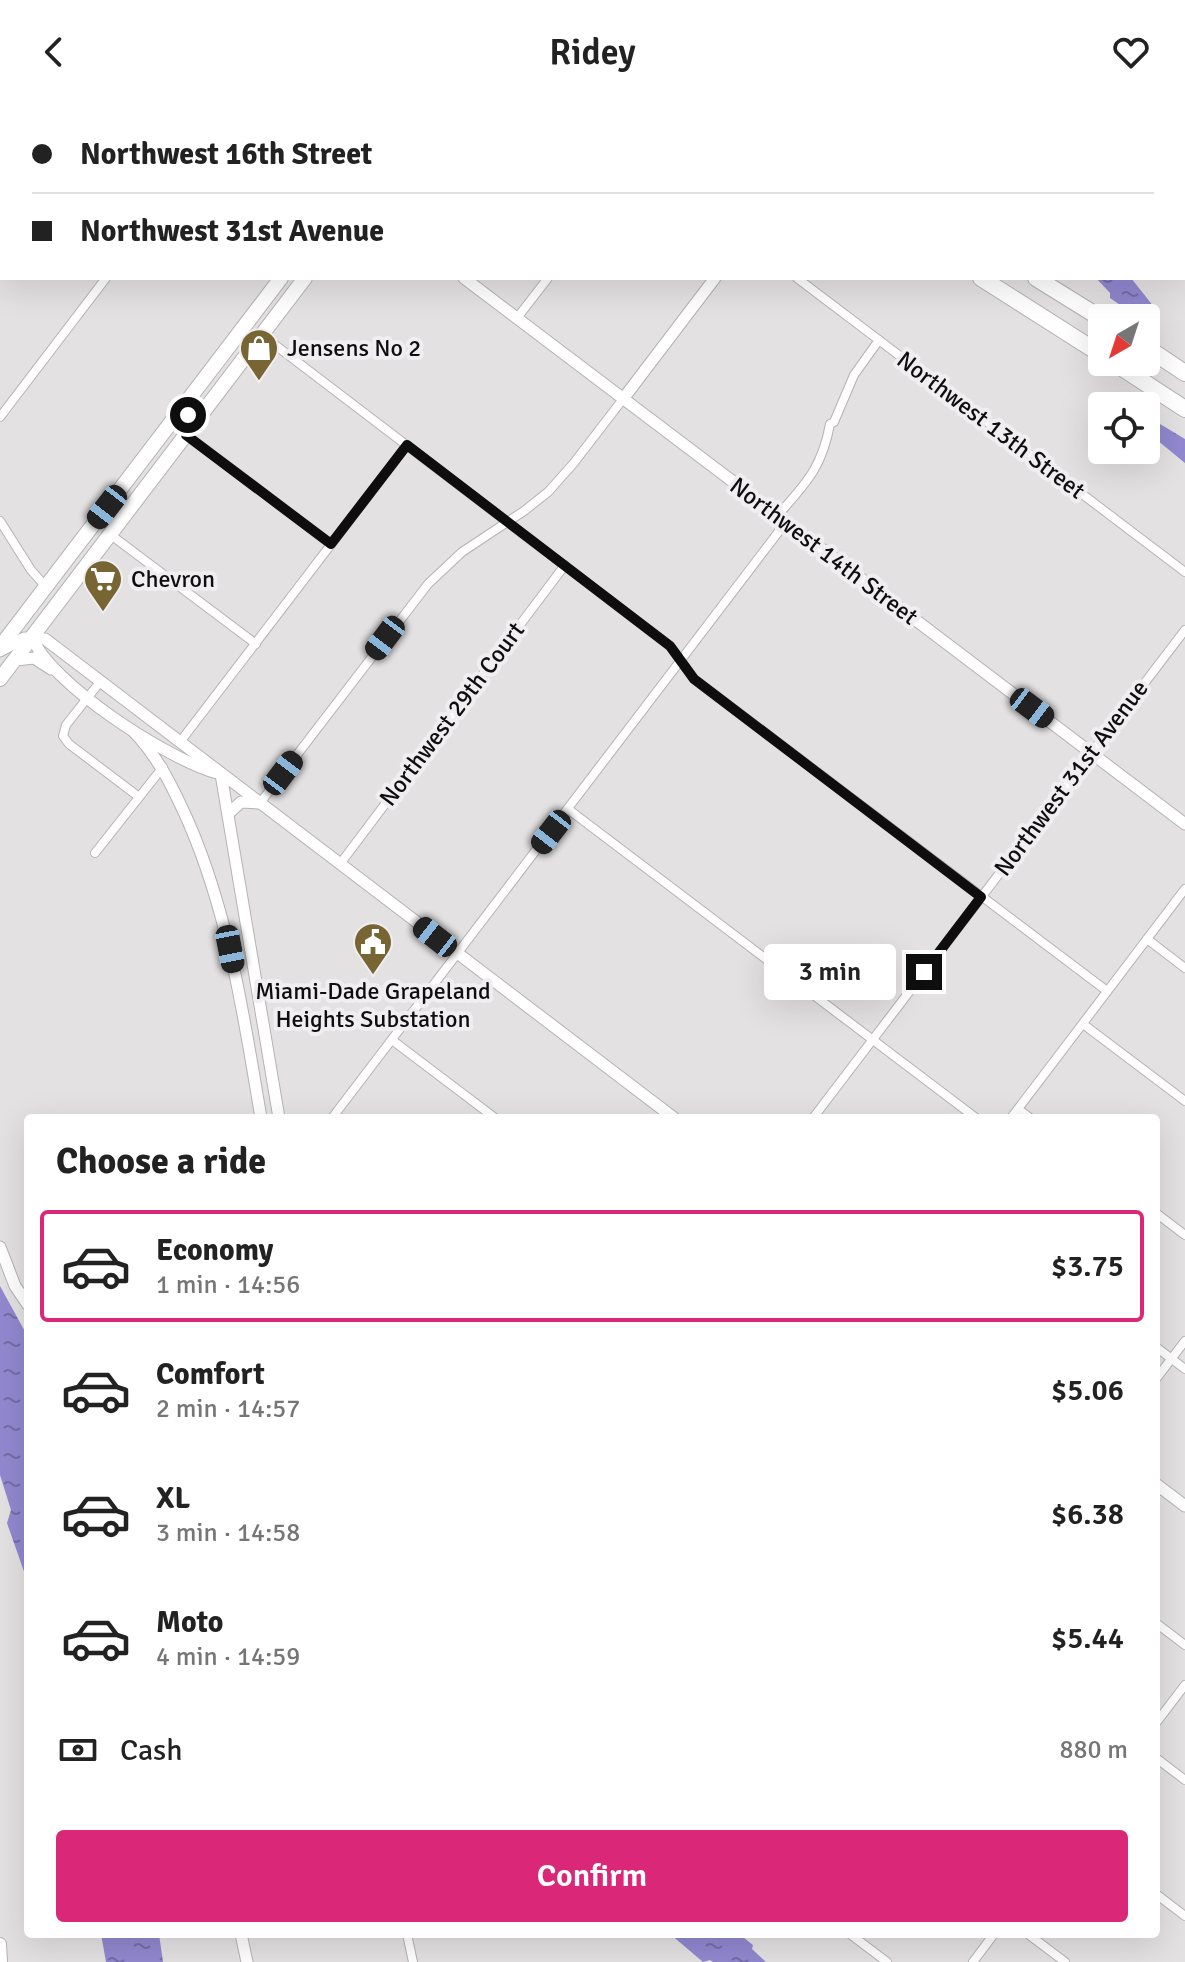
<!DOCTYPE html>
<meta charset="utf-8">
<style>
:root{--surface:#fff;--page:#f6f6f6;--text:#222;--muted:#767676;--line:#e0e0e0;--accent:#db2777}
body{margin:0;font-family:Signika,sans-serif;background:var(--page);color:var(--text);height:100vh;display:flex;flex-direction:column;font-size:30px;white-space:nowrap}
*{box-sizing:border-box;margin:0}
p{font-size:26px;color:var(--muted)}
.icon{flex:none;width:44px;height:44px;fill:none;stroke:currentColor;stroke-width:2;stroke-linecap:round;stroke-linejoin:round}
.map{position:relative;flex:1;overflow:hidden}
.details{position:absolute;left:24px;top:1010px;width:1136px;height:824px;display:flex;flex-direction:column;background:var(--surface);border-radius:8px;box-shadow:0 8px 32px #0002}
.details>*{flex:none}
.guide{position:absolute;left:0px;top:0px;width:1186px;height:176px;box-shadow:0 8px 32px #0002;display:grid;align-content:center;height:176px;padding:0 32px;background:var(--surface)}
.needle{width:52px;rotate:219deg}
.buttons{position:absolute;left:1088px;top:200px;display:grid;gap:16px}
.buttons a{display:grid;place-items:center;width:72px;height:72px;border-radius:8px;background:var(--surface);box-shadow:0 8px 32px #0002;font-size:40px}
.end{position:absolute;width:36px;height:36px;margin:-18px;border:10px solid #0f0e0f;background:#fff;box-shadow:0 0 0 4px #fff}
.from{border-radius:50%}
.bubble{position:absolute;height:56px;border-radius:8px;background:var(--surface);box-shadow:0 8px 32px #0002;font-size:26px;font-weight:600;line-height:56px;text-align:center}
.car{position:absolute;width:24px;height:48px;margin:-24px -12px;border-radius:10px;box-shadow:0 0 6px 2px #0007;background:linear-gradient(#222 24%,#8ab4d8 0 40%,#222 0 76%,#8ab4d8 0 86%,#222 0)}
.guide b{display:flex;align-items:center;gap:28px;height:76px;font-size:30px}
.guide b+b{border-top:2px solid var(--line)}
.guide i{width:20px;height:20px;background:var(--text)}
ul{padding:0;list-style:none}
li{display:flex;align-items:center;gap:24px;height:112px;margin:0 16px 12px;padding:0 16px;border:4px solid transparent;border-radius:8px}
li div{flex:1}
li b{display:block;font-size:30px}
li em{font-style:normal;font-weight:600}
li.on{border-color:var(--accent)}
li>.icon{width:72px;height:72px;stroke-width:1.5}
h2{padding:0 32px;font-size:36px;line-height:96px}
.pay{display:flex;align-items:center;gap:20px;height:88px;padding:0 32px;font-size:30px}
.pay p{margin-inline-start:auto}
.primary-button{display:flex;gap:16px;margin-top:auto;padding:16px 32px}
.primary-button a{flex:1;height:92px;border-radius:8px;background:var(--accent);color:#fff;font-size:32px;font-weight:600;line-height:92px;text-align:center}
header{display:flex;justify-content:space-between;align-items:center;height:104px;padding:0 32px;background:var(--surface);font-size:36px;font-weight:600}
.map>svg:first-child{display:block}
</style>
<header><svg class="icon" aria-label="back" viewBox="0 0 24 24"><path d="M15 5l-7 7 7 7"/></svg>Ridey<svg class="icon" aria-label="heart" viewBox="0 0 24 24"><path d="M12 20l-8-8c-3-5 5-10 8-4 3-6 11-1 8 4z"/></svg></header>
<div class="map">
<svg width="1185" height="1858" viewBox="0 0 1185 1858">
<defs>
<pattern id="water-ripples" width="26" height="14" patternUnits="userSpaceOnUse" patternTransform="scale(2)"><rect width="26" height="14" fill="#9188d0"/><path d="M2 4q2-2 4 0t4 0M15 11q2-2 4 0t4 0" fill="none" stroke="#756ea7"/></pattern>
</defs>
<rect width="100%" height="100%" fill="#e4e1e3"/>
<g fill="url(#water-ripples)">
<polygon points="1096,174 1131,174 1154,203 1160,217 1139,214 1110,194 1110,189"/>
<polygon points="1146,306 1151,308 1155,317 1185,335 1185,359 1146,327"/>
<polygon points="0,1182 28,1233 28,1255 24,1258 28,1271 28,1479 7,1419 11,1406 0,1371"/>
<polygon points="101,1830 159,1830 163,1858 106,1858"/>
<polygon points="670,1830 739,1830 753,1841 752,1845 766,1858 713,1858 710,1856 703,1858"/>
</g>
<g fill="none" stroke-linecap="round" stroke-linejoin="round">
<g stroke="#b5b2b4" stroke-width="10">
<g id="minor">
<polyline points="26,0 28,2"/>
<polyline points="870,0 872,2"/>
<polyline points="40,2 42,0"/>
<polyline points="297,2 298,0"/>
<polyline points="1057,2 1058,0"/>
<polyline points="1175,2 1176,0"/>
<polyline points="0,54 2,51"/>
<polyline points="1184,127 1185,125"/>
<polyline points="797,174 1185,468"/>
<polyline points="517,214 548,174"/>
<polyline points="262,231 670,542 694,575 1107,887"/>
<polyline points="0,313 106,174"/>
<polyline points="186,331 331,440"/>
<path d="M778,411C806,379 822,364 830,320L834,318L854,271L879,236"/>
<polyline points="0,417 31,466 46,483"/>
<polyline points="111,431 256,540"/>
<polyline points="100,578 66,621 63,632 69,640 139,693"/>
<polyline points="180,638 407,341"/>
<polyline points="260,699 428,480 462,448 524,407 548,388 573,360 623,295"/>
<polyline points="568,705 976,1014"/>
<polyline points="95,749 163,663"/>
<polyline points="340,760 565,461"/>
<polyline points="1147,835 1185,864"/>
<polyline points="1083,920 1185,997"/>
<polyline points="392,936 495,1014"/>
<polyline points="1018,1005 1030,1014"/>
<polyline points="332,1014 786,418"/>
<polyline points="813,1014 1185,526"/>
<polyline points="1011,1014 1185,785"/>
<polyline points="1156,1109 1185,1131"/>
<polyline points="1156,1243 1185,1265"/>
<polyline points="1156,1275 1185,1237"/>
<polyline points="1156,1519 1185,1541"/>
<polyline points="1156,1619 1185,1581"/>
<polyline points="1156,1654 1185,1676"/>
<polyline points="1156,1790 1185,1812"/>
<polyline points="407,1830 413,1858"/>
<polyline points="850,1830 887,1858"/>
<polyline points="1028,1830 1065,1858"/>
<polyline points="973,1858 994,1830"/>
</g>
</g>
<g stroke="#b5b2b4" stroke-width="13">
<g id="tertiary">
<polyline points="236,0 239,2"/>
<polyline points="1130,0 1133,2"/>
<polyline points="846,2 848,0"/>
<polyline points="1184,41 1185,41"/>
<polyline points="464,174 1185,720"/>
<polyline points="623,295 715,174"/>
<path d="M32,533C50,580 169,656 217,669"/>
<polyline points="0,547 24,534 45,535 674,1014"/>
<polyline points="15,556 34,554 51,565"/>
<path d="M134,628C159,654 173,684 188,717C229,811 244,913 261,1014"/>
<polyline points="221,670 279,1014"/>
<polyline points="229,709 241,698 259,699"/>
<polyline points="0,1143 15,1182 28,1201"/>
<polyline points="1156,1380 1185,1402"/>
<polyline points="241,1830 247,1858"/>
</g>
</g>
<g stroke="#b5b2b4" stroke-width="14">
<polyline id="secondary" points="0,1840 1,1858"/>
</g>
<g stroke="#b5b2b4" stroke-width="16">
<g id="trunk">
<polyline points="412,2 414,0"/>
<polyline points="439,2 440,0"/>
<polyline points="0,543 281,174"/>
<polyline points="0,575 305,174"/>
</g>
</g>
<g stroke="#b5b2b4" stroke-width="18">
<g id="motorway">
<polyline points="646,0 650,2"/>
<polyline points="705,0 709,2"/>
<polyline points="761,0 764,2"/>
<polyline points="824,0 827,2"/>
<polyline points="450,2 452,0"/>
<polyline points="981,174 1102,251"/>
<polyline points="1036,174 1102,215"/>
<polyline points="1146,243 1185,269"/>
<polyline points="1113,258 1185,305"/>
</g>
</g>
<use href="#minor" stroke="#fff" stroke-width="8"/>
<use href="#tertiary" stroke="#fff" stroke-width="11"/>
<use href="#secondary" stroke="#fff" stroke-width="12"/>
<use href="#trunk" stroke="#fff" stroke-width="14"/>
<use href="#motorway" stroke="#fff" stroke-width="16"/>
</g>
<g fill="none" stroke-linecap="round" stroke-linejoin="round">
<polyline stroke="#0f0e0f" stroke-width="10" points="188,311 184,318 186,331 331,440 407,341 670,542 694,575 981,793 924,868"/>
</g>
<defs>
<g id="shop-pin" transform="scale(2)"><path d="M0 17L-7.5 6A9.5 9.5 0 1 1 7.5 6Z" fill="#776534" stroke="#f1eef1"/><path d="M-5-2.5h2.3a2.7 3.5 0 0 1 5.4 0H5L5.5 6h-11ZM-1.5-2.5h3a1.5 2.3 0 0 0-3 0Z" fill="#fff"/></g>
<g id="supermarket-pin" transform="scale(2)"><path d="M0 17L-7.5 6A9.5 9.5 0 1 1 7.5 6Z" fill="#776534" stroke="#f1eef1"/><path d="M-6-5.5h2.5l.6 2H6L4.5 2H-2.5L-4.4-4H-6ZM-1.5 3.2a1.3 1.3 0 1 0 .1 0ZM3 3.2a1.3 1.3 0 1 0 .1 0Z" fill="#fff"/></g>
<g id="civic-pin" transform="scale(2)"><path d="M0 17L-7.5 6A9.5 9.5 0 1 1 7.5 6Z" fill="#776534" stroke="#f1eef1"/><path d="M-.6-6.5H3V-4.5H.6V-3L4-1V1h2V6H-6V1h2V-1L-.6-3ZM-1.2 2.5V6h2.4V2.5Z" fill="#fff"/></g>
</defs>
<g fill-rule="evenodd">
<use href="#shop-pin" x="259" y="244"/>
<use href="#supermarket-pin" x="103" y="475"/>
<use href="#civic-pin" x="373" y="838"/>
</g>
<g text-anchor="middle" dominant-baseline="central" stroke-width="8" stroke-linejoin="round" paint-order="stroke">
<g font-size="24" fill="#0f0e0f" stroke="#f1eef1" text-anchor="start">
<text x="287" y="244">Jensens No 2</text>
<text x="131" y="475">Chevron</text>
<text x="373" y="887" text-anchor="middle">Miami-Dade Grapeland<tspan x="373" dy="28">Heights Substation</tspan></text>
</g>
<g font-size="24" fill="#0f0e0f" stroke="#f1eef1">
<text transform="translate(991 321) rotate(37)">Northwest 13th Street</text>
<text transform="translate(824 447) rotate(37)">Northwest 14th Street</text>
<text transform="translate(452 610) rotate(-53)">Northwest 29th Court</text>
<text transform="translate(1071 674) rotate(-53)">Northwest 31st Avenue</text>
</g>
</g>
</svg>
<div class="buttons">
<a><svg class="needle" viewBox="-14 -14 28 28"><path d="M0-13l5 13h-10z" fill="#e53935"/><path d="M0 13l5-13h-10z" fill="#767676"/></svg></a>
<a><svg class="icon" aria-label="locate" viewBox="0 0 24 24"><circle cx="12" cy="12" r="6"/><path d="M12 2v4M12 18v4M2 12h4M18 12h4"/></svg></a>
</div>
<i class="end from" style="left:188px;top:311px"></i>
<i class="end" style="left:924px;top:868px"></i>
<div class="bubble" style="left:764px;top:840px;width:132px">3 min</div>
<i class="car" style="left:107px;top:403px;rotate:218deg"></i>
<i class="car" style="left:385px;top:534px;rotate:217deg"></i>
<i class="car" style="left:1032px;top:604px;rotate:127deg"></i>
<i class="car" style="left:283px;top:669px;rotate:37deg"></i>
<i class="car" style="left:551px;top:728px;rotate:218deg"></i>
<i class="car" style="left:435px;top:833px;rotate:308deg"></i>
<i class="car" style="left:230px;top:845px;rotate:169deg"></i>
<div class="guide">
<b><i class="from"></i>Northwest 16th Street</b>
<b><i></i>Northwest 31st Avenue</b>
</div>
<section class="details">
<h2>Choose a ride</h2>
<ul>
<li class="on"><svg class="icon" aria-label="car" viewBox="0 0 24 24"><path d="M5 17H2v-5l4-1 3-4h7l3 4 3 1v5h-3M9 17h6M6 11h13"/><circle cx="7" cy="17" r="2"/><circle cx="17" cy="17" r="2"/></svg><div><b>Economy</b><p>1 min · 14:56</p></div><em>$3.75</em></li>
<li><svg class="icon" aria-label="car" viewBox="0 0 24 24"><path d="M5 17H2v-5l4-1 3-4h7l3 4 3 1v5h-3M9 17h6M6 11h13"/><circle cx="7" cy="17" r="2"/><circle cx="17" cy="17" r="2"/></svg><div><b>Comfort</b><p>2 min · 14:57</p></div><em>$5.06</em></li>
<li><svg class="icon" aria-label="car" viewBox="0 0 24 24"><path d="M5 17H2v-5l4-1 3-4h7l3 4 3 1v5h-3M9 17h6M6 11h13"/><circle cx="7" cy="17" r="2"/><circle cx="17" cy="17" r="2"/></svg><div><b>XL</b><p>3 min · 14:58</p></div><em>$6.38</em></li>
<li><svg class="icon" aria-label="car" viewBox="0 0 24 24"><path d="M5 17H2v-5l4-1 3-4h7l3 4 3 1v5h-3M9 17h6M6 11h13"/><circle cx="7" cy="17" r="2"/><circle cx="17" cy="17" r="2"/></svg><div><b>Moto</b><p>4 min · 14:59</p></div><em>$5.44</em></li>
</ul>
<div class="pay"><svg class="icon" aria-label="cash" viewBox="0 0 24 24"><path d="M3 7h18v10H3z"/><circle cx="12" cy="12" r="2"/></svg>Cash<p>880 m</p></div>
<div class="primary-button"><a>Confirm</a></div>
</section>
</div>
